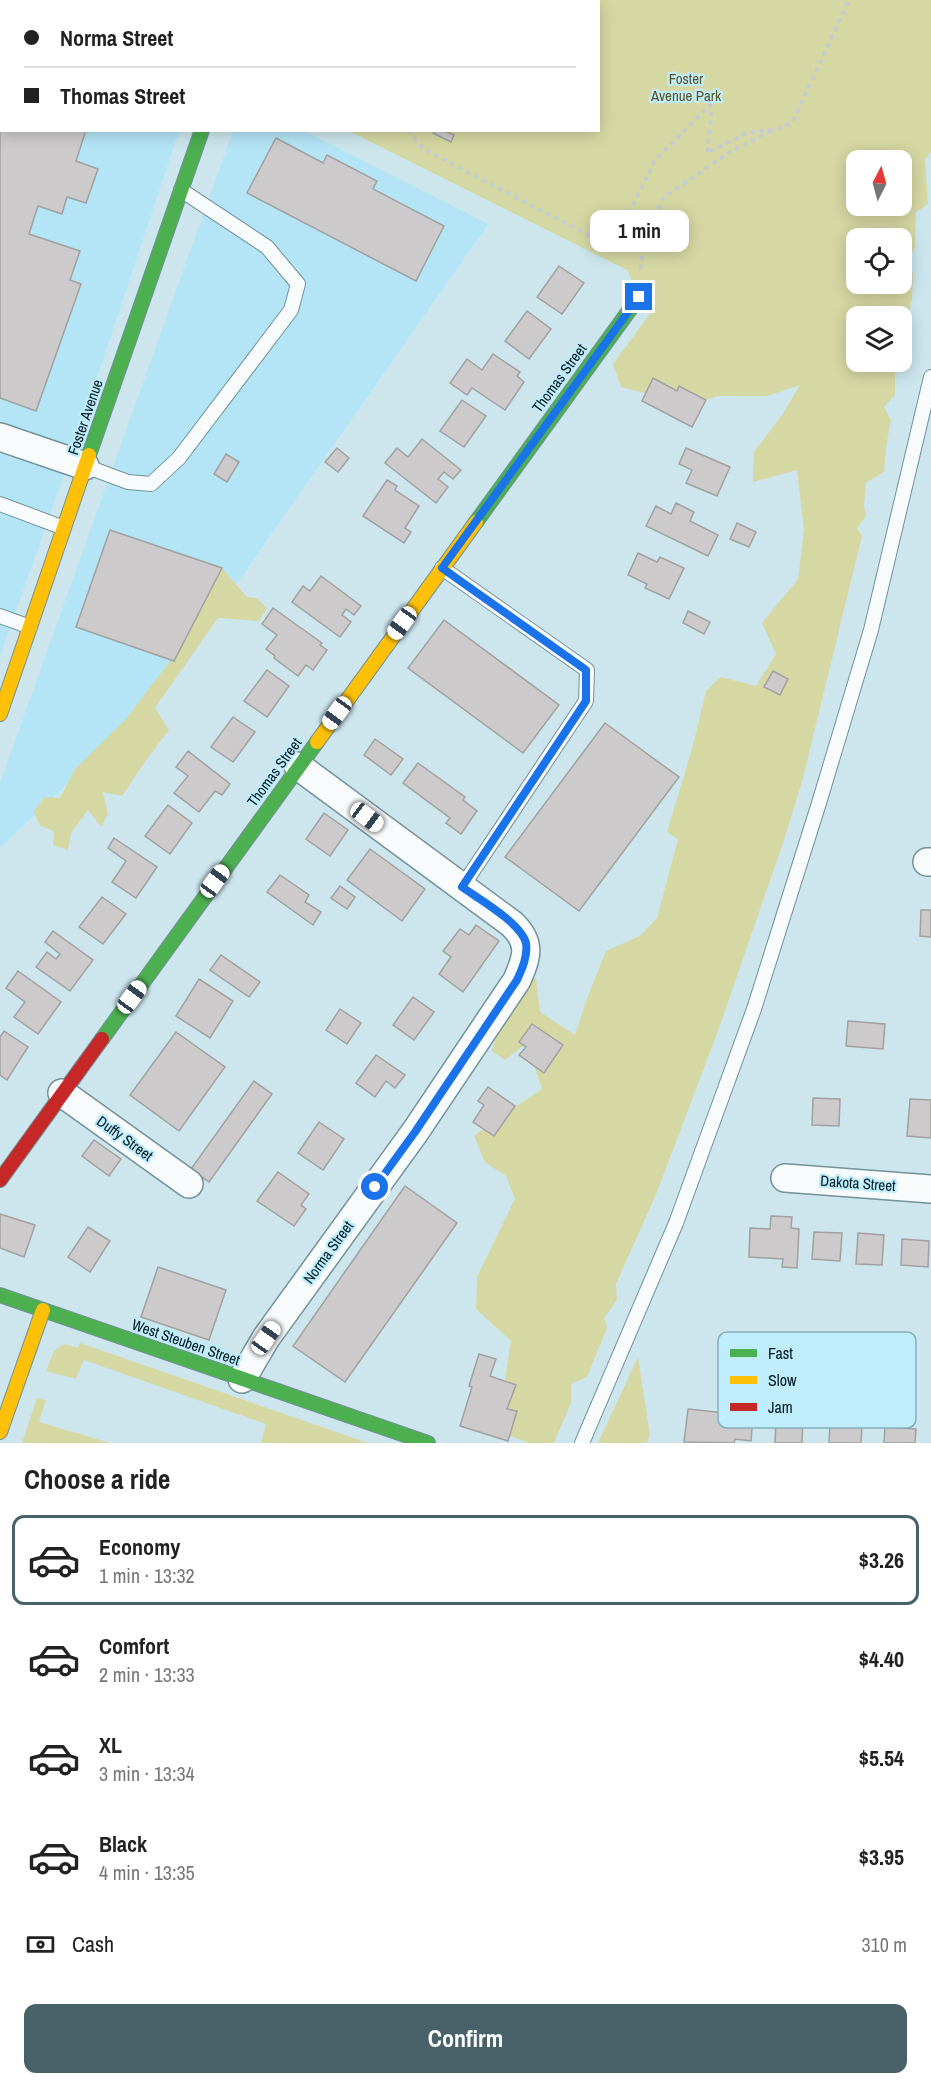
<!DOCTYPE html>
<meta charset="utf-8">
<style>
:root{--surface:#fff;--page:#f6f6f6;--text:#222;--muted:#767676;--line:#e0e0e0;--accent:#496269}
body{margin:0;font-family:"Archivo Narrow",sans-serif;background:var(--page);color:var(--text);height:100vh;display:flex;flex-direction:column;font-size:22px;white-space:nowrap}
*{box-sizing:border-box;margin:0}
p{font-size:20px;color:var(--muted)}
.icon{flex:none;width:33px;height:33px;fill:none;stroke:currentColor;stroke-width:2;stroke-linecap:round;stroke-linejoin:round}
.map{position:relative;height:1443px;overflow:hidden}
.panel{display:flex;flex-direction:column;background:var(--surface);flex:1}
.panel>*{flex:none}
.banner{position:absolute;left:0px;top:0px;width:600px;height:132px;box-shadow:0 3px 15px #0003;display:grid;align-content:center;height:132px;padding:0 24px;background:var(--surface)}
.needle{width:39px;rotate:6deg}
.controls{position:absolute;left:846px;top:150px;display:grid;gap:12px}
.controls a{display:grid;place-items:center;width:66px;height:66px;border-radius:12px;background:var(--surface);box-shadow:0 3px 15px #0003;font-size:30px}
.end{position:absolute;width:27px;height:27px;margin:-14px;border:8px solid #1a73e8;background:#fff;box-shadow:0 0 0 3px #fff}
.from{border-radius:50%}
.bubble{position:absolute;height:42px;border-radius:12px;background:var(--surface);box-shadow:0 3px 15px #0003;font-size:20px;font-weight:800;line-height:42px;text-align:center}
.car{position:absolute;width:18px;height:36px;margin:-18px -9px;border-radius:8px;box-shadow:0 0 4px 2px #0007;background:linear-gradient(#fff 24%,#345 0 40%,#fff 0 76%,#345 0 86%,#fff 0)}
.banner b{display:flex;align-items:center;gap:21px;height:57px;font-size:22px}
.banner b+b{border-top:2px solid var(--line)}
.banner i{width:15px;height:15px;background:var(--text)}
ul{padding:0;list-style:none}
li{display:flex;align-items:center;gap:18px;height:90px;margin:0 12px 9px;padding:0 12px;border:3px solid transparent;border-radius:12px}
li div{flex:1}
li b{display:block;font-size:22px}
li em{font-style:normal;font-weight:800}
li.active{border-color:var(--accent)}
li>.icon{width:54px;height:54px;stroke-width:1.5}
h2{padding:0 24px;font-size:27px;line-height:72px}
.pay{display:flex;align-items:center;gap:15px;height:66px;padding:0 24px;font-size:22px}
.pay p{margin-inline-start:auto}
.cta{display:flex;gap:12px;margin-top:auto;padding:12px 24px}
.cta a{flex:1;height:69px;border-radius:12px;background:var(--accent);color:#fff;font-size:24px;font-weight:800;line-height:69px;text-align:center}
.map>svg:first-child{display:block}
</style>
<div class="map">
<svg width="931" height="1443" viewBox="0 0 931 1443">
<rect width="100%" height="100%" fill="#cde6ee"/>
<g fill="#b3e5f6">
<polygon points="0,0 239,0 2,2 2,130 179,131 78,435 0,656"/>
<polygon points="233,131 304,131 488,224 156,699 0,848 0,783"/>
</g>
<g fill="#d6d8a3" fill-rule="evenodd">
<path d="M288,0H931V152L925,159L928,204L916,212L915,246L907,265L913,273L912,299L903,337V355L902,357V316H856V362H898L895,365V395L884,407L891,420L886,447L884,472L866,483L864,506L866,516L857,528L862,536L802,782L783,843L718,1031L657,1192L616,1284L617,1300L604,1318L607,1328L587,1377L571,1384V1403L554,1443H529L489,1428L502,1399L511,1341L476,1309L477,1277L515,1199L506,1176L485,1162L474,1136L491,1123L542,1089L527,1043L505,1060L492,1051L501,1021L502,991L536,978L540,1012L575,1035L586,1001L606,951L640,936L657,918L678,839L667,832L692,749L706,691L721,677L756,686L776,654L762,623L798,579L804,530L797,470L753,482L754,452L782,415L800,385L767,396H717L706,400L662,388L652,395L621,387L613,364L655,307L654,283L632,281L627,270L349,131L598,130V2H287ZM856,160H902V206H856ZM856,238H902V284H856Z"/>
<polygon points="222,568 247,597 256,598 267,608 259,621 218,618 155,708 169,730 149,756 122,796 103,792 108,814 101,827 88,810 71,833 68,850 53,845 54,831 40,826 34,812 44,797 60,798 75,769 125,720 171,660 174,661"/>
<polygon points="80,1343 368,1443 261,1443 266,1424 84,1360 76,1379 46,1371 54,1351 64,1344 78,1348"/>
<polygon points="638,1357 650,1435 647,1443 598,1443"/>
<polygon points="37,1398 46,1400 39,1422 110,1443 22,1443"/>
</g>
<g fill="#cccaca" stroke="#a1a1a0" stroke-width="1.5">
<polygon points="0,0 119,0 2,2 2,130 86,130 76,161 98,169 86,203 67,197 62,214 38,206 29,234 80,251 70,280 81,284 36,411 0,398"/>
<polygon points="434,130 443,130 454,135 451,142 433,133"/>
<polygon points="276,138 323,163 327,155 377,181 373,189 444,226 416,281 247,193"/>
<polygon points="559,266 584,283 562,314 537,297"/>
<polygon points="527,311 551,329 529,359 505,341"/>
<polygon points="493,354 520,372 517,376 524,382 505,410 472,388 467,395 450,383 467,359 482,370"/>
<polygon points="653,378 677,391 679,386 706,400 692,427 642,401"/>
<polygon points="462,400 486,416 464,447 440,431"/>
<polygon points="422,439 461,470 453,479 444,472 438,479 448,487 436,503 385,463 397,448 408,457"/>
<polygon points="337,448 349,458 338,472 325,462"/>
<polygon points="686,448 730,467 717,496 686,483 692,470 679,464"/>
<polygon points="226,454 239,462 227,482 214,474"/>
<polygon points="387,480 397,486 395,490 419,506 405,528 411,532 404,543 363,516"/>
<polygon points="676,503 694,512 690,521 718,535 708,556 646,526 656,506 671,514"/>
<polygon points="737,523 756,532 749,547 730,539"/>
<polygon points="110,530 222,568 174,661 76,627"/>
<polygon points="638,553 657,562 660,557 684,568 669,599 645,588 647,584 628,575"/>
<polygon points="321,576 361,606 354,615 346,609 342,615 351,622 340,637 292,602 303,586 310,591"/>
<polygon points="273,608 322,643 320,645 327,650 313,670 306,665 298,676 274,658 275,656 266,649 277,635 262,624"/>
<polygon points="688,611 710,622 704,634 683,623"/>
<polygon points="444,620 559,705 523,753 408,668"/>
<polygon points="267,670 289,686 267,717 244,701"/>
<polygon points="773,671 788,679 780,695 764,687"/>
<polygon points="233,717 255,732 233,762 211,747"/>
<polygon points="605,723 679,777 579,911 505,857"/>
<polygon points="375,739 403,759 391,775 364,755"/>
<polygon points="188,751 230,784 222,795 215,791 199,812 174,793 188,776 176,767"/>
<polygon points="418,763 465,797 463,800 477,811 461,834 446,823 450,818 403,783"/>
<polygon points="168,805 192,823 170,854 145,836"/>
<polygon points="324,813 348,830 330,856 306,839"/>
<polygon points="114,838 157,867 136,898 112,882 126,861 108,848"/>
<polygon points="370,849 425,889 402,921 347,880"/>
<polygon points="280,875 309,895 305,902 321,912 313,925 267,892"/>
<polygon points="340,886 355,897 347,909 331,898"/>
<polygon points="102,897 126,914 103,944 79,927"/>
<polygon points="921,910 931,910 931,937 920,936"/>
<polygon points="476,925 499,941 463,992 439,974 451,957 443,951 460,929 469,935"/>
<polygon points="53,931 93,960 70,991 36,967 47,952 56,959 60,954 45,942"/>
<polygon points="221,955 260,982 249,997 210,970"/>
<polygon points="18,971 61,1002 38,1034 14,1017 25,1002 6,988"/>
<polygon points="199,979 233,1001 210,1038 176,1016"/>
<polygon points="413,997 434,1012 414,1040 393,1025"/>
<polygon points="340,1009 361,1023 347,1044 326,1030"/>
<polygon points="848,1021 885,1024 883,1049 846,1046"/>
<polygon points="532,1024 563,1045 544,1073 519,1055 526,1047 519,1042"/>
<polygon points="4,1031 28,1047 7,1080 0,1075 0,1037"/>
<polygon points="176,1032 225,1067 179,1131 130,1095"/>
<polygon points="376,1055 405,1075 395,1088 386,1081 375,1097 356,1083"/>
<polygon points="254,1081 272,1094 209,1182 191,1169"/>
<polygon points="488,1087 515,1106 494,1136 473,1122 484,1105 478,1101"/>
<polygon points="813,1098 840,1099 839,1126 812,1125"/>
<polygon points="910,1099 931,1100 931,1138 907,1136"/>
<polygon points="319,1122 344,1139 323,1170 298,1153"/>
<polygon points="94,1140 121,1159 109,1176 82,1156"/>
<polygon points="278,1172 309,1194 301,1205 306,1209 294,1226 257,1201"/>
<polygon points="405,1186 457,1223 345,1382 293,1346"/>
<polygon points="0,1214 35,1225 24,1257 0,1248"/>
<polygon points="771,1216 792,1217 791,1228 799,1229 797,1268 782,1267 783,1259 749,1257 750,1228 770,1229"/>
<polygon points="88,1227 110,1241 90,1272 68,1257"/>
<polygon points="814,1232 842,1233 840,1261 812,1259"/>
<polygon points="858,1233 884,1235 882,1265 856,1264"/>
<polygon points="902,1239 929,1241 928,1267 901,1265"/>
<polygon points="158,1267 226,1290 209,1340 141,1317"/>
<polygon points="479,1354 496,1359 490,1376 516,1385 507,1409 517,1411 508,1441 460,1426 472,1387 469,1386"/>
<polygon points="688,1409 753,1416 751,1441 735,1439 734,1443 684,1442"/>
<polygon points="776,1420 803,1421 802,1443 775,1443"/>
<polygon points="830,1424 862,1425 861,1443 829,1443"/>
<polygon points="885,1427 916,1429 915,1443 884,1443"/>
</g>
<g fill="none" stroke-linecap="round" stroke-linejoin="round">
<g stroke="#739199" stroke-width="16">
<g id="lane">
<polyline points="85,466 128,482 151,484 179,458 291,310 298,284 267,247 181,190"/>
<polyline points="0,504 64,528"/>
<polyline points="442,568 587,670 586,701 462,887"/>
<polyline points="0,616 30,627"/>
<polyline points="582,1443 676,1223 754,1009 819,803 871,630 931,377"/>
</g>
</g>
<g stroke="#739199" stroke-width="30">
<g id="street">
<polyline points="0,437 85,466"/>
<polyline points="927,862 931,862"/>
<polyline points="62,1093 189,1184"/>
<polyline points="785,1178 931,1189"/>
<path d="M242,1379L266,1338L415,1132L517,980C527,957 532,943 512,924L298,766"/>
</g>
</g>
<g stroke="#739199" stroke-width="16">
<g id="fast">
<polyline points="262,2 263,0"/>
<polyline points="89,455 202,130"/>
<polyline points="476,522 639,297"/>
<polyline points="102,1039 317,742"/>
<polyline points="0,1295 428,1443"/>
</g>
</g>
<g stroke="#739199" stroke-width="16">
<g id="slow">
<polyline points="0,714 89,455"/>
<polyline points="317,742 476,522"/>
<polyline points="0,1432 43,1310"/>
</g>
</g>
<g stroke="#739199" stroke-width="16">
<polyline id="jam" points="0,1180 102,1039"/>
</g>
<g stroke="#c4cccf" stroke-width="4" stroke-dasharray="4.5 4.5" stroke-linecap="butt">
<polyline points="444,0 445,2"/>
<polyline points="420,2 421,0"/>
<polyline points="484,2 485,0"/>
<polyline points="409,130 419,145 431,153 603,243 609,243 616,240 655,160 710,105 712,110 707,153 747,133 783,128 794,119 849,0"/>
<polyline points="641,269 642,252 663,198 727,154 771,131"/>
</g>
<use href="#lane" stroke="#f8fbfc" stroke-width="14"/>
<use href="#street" stroke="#f8fbfc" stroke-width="27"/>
<use href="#fast" stroke="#4caf50" stroke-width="14"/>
<use href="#slow" stroke="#ffc107" stroke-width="14"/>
<use href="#jam" stroke="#c62828" stroke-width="14"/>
</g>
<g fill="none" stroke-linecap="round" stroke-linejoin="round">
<path stroke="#1a73e8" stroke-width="8" d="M375,1187L415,1132L517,980C522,969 528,956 526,943C521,923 479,899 462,887L586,701V670L442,568L639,297"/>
</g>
<g text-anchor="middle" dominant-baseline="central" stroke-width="4.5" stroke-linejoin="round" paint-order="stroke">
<g font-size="15" fill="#5d5422" stroke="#bfedfc">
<text x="686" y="78">Foster<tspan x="686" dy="17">Avenue Park</tspan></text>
</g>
<g font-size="15" fill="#021b22" stroke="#bfedfc">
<text transform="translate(559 378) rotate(-54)">Thomas Street</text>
<text transform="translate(85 417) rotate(-71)">Foster Avenue</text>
<text transform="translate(274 772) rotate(-54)">Thomas Street</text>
<text transform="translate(125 1138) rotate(36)">Duffy Street</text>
<text transform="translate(858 1183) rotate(4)">Dakota Street</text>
<text transform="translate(328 1252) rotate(-54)">Norma Street</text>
<text transform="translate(186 1342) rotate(19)">West Steuben Street</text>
</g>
</g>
<rect x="718" y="1332" width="198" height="96" rx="9" fill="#bfedfc" stroke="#86aebb" stroke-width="1.5"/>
<rect x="730" y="1349" width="27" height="8" fill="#4caf50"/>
<rect x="730" y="1376" width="27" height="8" fill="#ffc107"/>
<rect x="730" y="1403" width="27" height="8" fill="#c62828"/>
<g font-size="16" fill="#021b22">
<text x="768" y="1359">Fast</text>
<text x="768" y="1386">Slow</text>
<text x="768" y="1413">Jam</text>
</g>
</svg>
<div class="controls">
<a><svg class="needle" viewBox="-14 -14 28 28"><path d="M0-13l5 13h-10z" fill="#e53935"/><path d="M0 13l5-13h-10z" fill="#767676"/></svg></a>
<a><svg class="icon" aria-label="locate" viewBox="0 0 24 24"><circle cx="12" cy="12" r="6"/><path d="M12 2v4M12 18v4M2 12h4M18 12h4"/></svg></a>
<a><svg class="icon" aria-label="layers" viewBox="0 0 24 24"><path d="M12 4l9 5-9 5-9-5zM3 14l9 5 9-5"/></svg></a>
</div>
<i class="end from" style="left:375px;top:1187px"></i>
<i class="end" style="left:639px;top:297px"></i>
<div class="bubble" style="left:590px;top:210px;width:99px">1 min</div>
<i class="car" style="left:402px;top:623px;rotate:216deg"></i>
<i class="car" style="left:337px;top:713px;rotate:216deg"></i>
<i class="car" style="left:367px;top:817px;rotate:127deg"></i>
<i class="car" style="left:215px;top:881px;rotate:36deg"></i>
<i class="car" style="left:132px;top:997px;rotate:36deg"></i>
<i class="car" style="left:266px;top:1338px;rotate:35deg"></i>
<div class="banner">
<b><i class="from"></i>Norma Street</b>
<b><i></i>Thomas Street</b>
</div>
</div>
<section class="panel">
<h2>Choose a ride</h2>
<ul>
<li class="active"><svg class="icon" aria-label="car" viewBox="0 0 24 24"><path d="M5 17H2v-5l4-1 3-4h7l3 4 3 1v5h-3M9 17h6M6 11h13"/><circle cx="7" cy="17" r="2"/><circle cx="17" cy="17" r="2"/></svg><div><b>Economy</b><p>1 min · 13:32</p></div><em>$3.26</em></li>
<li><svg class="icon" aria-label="car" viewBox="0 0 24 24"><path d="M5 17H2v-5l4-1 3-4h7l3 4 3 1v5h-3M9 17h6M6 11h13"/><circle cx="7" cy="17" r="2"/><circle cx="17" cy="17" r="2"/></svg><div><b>Comfort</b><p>2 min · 13:33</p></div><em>$4.40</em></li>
<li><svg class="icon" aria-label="car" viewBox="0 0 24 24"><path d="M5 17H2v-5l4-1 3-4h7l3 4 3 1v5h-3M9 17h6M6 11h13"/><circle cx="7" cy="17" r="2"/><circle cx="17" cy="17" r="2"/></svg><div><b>XL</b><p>3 min · 13:34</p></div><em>$5.54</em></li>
<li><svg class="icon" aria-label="car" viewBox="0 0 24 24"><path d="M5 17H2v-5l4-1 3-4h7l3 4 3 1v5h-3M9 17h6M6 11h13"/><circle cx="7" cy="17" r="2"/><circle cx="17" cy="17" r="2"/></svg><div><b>Black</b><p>4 min · 13:35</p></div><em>$3.95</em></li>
</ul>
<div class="pay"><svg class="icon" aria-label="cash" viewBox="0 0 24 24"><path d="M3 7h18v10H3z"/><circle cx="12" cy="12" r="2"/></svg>Cash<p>310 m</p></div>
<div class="cta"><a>Confirm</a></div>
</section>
